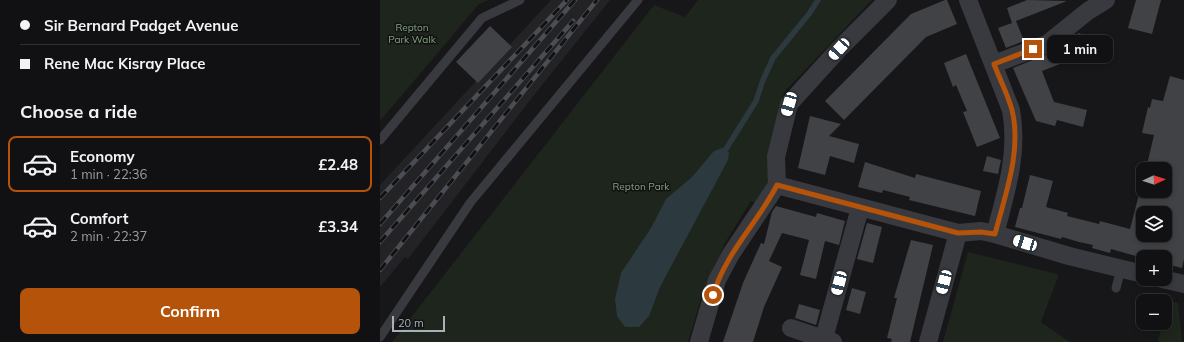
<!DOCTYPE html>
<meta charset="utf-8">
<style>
:root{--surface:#111113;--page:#1e1f21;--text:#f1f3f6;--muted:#9c9da0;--line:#303133;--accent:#b45309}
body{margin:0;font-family:Mulish,sans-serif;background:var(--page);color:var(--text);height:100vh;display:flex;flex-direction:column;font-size:15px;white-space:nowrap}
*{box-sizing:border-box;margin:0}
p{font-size:13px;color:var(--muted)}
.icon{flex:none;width:22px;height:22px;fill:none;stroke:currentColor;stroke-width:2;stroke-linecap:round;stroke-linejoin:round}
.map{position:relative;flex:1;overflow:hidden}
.drawer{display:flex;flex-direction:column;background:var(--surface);width:380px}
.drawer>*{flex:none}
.top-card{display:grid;align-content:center;height:88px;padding:0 20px;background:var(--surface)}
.needle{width:26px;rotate:86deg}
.controls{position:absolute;left:756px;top:162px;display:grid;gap:8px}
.controls a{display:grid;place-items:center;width:36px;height:36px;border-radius:8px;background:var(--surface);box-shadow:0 2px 6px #0003,0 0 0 1px var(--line);font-size:20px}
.scale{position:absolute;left:12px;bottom:10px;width:53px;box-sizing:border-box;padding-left:4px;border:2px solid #a8b1ba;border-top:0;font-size:11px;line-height:14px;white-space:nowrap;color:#a8b1ba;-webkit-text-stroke:3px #121214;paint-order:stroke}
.end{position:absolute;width:18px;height:18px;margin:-9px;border:5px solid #b45309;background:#fff;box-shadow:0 0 0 2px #fff}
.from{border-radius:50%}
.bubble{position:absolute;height:28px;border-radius:8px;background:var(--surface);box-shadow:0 2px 6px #0003,0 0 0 1px var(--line);font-size:13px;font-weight:700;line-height:28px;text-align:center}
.car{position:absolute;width:12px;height:24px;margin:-12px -6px;border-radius:5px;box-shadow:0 0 3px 1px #0007;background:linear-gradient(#fff 24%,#345 0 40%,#fff 0 76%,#345 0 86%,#fff 0)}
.top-card b{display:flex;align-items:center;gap:14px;height:38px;font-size:15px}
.top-card b+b{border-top:1px solid var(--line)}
.top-card i{width:10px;height:10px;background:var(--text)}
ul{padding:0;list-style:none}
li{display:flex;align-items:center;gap:12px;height:56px;margin:0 8px 6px;padding:0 12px;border:2px solid transparent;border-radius:8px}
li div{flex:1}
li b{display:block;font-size:15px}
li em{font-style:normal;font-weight:700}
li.active{border-color:var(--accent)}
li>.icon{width:36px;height:36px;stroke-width:1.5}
h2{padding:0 20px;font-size:18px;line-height:48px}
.primary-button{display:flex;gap:8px;margin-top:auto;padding:8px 20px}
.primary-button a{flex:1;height:46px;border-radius:8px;background:var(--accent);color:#fff;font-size:16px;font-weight:700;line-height:46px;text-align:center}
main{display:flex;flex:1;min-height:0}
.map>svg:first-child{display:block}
</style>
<main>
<section class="drawer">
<div class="top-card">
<b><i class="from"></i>Sir Bernard Padget Avenue</b>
<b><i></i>Rene Mac Kisray Place</b>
</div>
<h2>Choose a ride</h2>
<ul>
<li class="active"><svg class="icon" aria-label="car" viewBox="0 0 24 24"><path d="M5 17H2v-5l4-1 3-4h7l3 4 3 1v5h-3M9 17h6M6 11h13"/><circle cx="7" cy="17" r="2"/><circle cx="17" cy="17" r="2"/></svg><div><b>Economy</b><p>1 min · 22:36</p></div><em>£2.48</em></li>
<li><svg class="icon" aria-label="car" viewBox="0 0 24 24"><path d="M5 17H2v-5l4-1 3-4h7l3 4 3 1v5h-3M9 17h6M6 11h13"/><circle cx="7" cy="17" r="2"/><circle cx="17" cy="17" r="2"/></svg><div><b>Comfort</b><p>2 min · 22:37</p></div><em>£3.34</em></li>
</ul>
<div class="primary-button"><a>Confirm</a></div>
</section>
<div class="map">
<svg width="804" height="342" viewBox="0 0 804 342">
<rect width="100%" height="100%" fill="#171719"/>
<polygon fill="#232326" points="171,0 230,0 147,104 28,259 25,257 0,287 0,185"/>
<g fill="#1d251c">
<polygon points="0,0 109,0 99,4 0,121"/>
<polygon points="318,0 492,0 407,89 401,102 388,186 376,204 371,201 345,243 322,295 308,342 12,342 274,5 305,17"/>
<polygon points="588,252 677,274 678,277 661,322 690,342 563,342"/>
<polygon points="787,300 798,303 802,342 778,342 782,323 785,323"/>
</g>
<polygon fill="#2c393f" points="342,148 349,152 348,160 280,287 269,316 259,327 245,327 237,316 235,299 241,273 271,228 286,199 312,177 334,151"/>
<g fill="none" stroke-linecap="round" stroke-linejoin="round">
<polyline stroke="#2c393f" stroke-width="5.5" points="346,149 376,101 383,80 393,58 429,14 438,0"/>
</g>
<g fill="#414246" fill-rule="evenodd">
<polygon points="565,0 567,0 577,24 546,37 464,120 445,101 531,14"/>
<polygon points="647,0 687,1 636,21 644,41 626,48 618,28 632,23 627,8"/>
<polygon points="756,0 781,0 772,34 748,28"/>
<polygon points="110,26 132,47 98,83 76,62"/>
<polygon points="698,33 724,40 718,64 692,57"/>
<polygon points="675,51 680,64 662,71 674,102 707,110 703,127 677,120 675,126 656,121 633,68"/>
<polygon points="586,54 620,138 597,147 583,112 587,111 576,85 573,87 564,63"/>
<path d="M790,76L804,80V259L802,268L785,264V257L763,258L731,249L730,253L712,248L713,245L699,242L682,237L681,239L635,227L640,208H642L650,175L673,181L666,207L688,213L687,216L719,224L720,221L750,229L763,179V191H785V169H766L774,135L762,133L768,107L770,108L772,99L783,101ZM763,213H785V235H763Z"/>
<polygon points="430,116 461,124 449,136 479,144 474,163 450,156 445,175 418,168"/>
<polygon points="607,156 621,160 618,174 603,171"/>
<polygon points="485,162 535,178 536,174 601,191 595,216 529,200 530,197 503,190 502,193 478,187"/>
<polygon points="396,206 436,217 437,213 465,221 459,245 445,241 436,279 420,275 429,240 402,233 389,261 402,267 384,307 373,342 343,342 363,283 381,243 384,244 392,212"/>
<polygon points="487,223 502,227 493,263 477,259"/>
<polygon points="531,240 553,245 530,342 511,342 512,339 507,338 517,298 514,298"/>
<polygon points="472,288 486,292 480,314 466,310"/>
<polygon points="419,304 440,310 436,325 415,318"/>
</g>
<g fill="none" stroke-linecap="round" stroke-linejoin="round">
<g stroke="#383a3f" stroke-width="9">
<polyline points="0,140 102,18 140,0"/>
<polyline points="736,288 741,269"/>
<polyline points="0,337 90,203 258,0"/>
</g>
<g stroke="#383a3f" stroke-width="18">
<path d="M588,0L631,110C639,153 626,192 615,234"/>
<polyline points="614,64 667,44 708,11 726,0"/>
<polyline points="397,185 578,233 601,231 615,234 689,256 763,274"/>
<polyline points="782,279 804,284"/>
<polyline points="411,328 453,342"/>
<polyline points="444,338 480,208"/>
<polyline points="319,342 337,280 351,254 397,185 396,157 409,104 459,49 508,0"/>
<polyline points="548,342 578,233"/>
</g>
<g stroke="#4a4e54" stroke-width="4.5">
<g id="rail">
<polyline points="0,198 187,0"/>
<polyline points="0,224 195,0"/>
<polyline points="0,242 193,21"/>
<polyline points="0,270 217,0"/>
</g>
</g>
<use href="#rail" stroke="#121214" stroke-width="3" stroke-dasharray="9" stroke-linecap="butt"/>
</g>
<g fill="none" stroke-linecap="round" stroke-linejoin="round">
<path stroke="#b45309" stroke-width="5" d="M333,295C346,252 377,224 397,185L578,233L601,232L615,234C625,195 642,151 632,110C628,95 620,80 614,64L653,49"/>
</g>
<g text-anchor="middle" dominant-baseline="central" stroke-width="3" stroke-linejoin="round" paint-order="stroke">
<g font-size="10" fill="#82a77d" stroke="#121214">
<text x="32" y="27">Repton<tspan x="32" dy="12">Park Walk</tspan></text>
<text x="261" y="186">Repton Park</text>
</g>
</g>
</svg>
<div class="controls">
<a><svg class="needle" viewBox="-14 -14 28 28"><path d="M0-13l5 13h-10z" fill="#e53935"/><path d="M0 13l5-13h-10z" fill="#9c9da0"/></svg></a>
<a><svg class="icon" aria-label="layers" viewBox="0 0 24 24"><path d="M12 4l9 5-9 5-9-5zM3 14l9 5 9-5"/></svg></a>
<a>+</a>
<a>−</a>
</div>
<div class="scale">20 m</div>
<i class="end from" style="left:333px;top:295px"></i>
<i class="end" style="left:653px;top:49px"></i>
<div class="bubble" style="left:667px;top:35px;width:66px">1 min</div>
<i class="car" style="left:459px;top:49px;rotate:222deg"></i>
<i class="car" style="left:409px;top:104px;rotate:196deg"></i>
<i class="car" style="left:645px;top:243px;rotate:287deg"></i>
<i class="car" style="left:564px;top:282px;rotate:195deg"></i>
<i class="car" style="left:459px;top:283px;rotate:195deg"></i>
</div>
</main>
